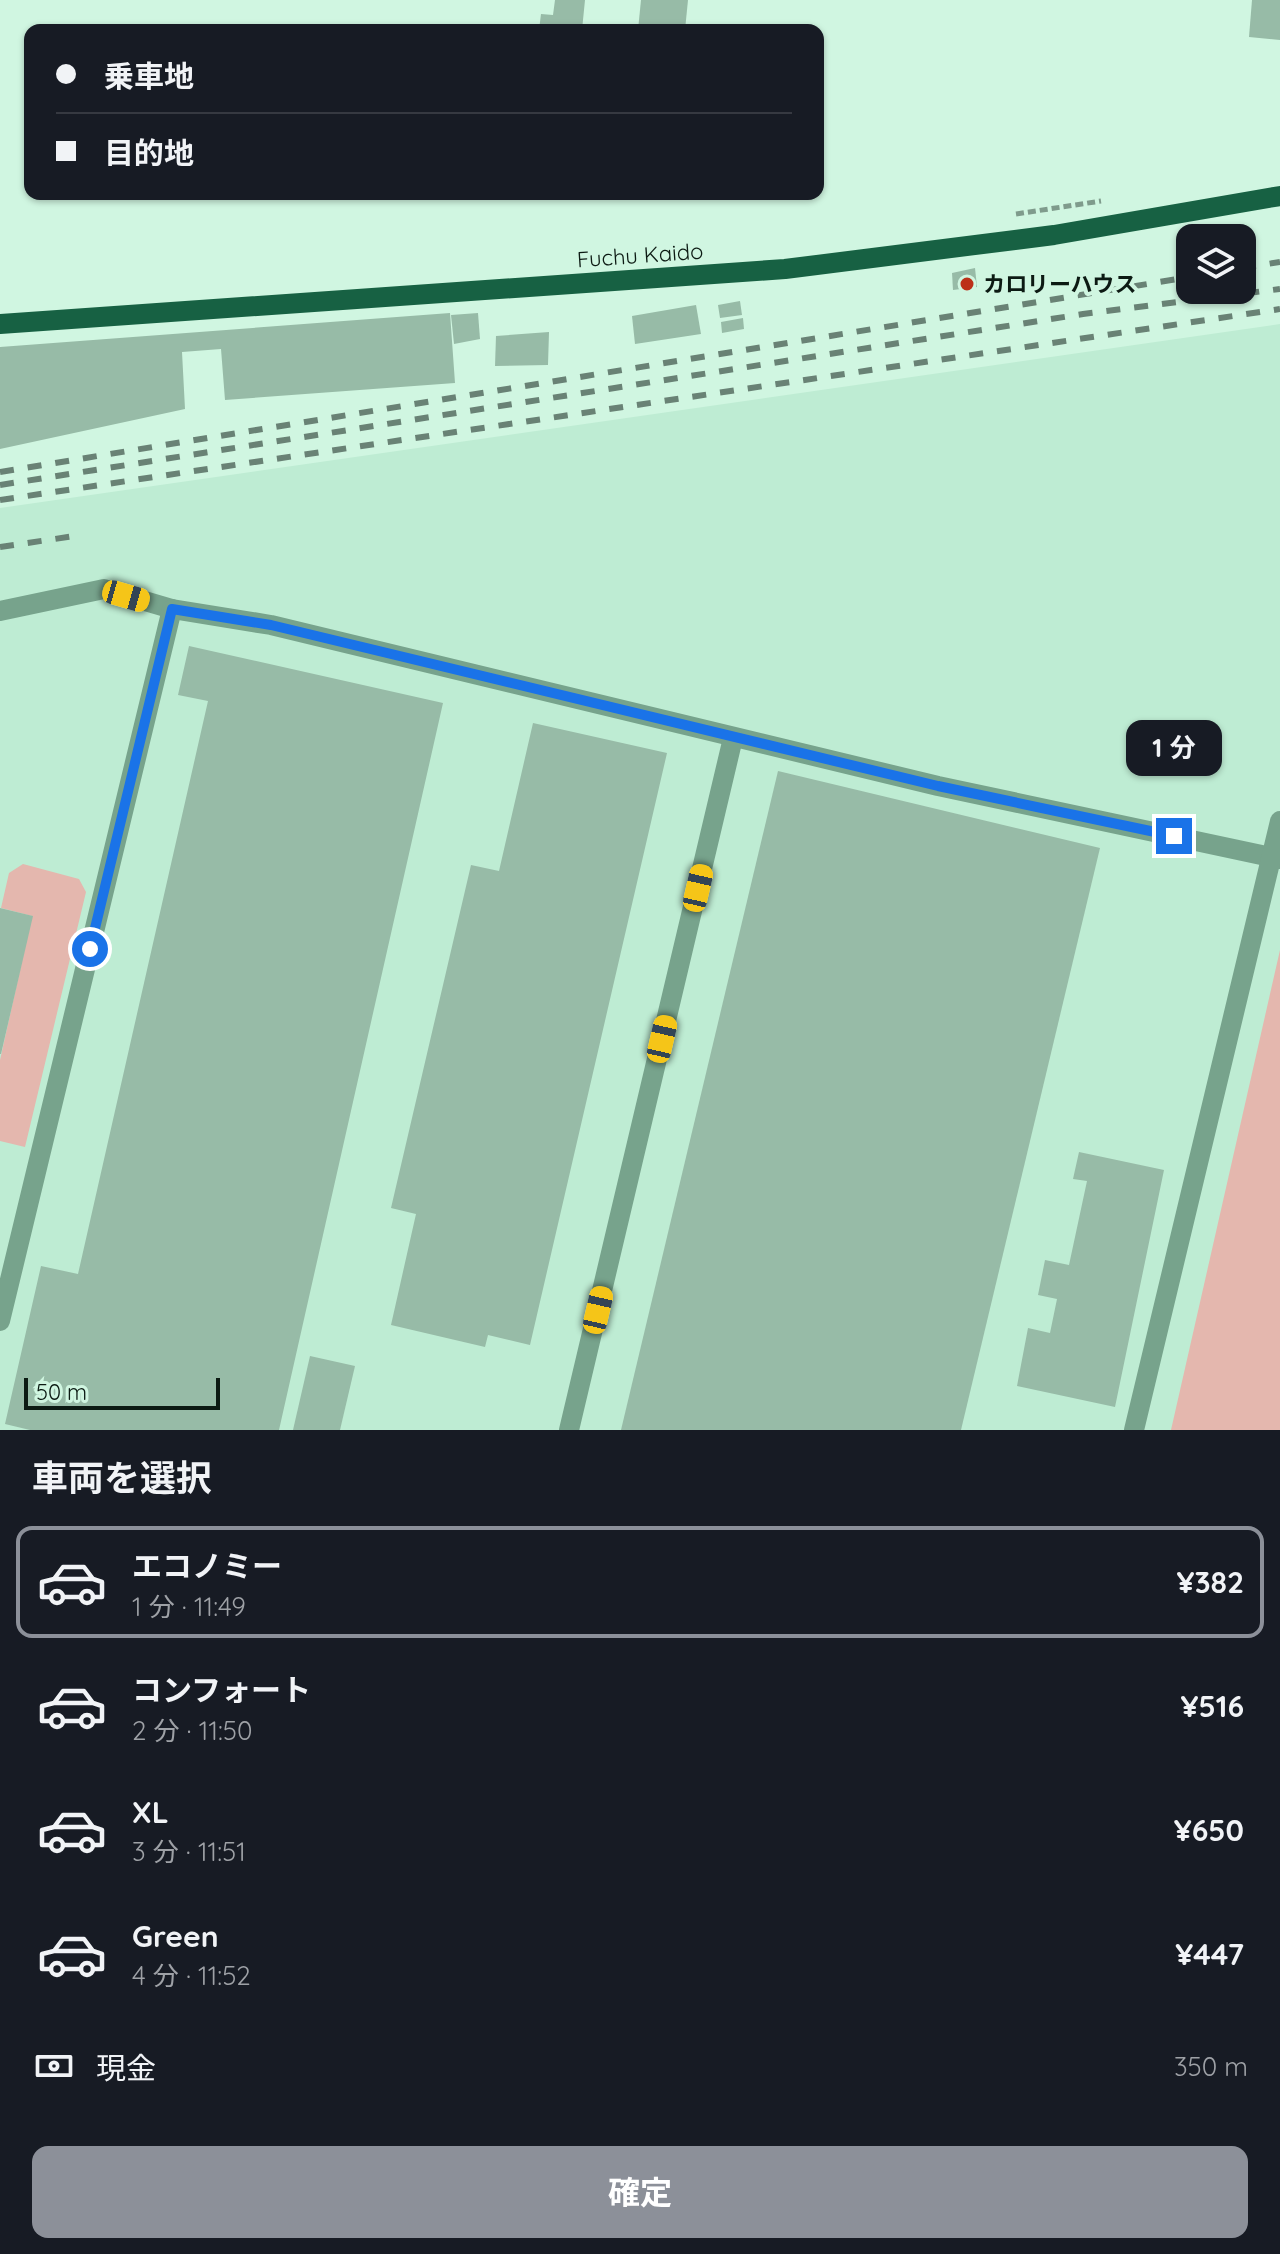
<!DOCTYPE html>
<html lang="ja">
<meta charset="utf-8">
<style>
:root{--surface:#171b24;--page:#20242c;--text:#f1f3f6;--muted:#9ea1a6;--line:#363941;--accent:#8c9099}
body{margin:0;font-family:Quicksand,"Noto Sans JP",sans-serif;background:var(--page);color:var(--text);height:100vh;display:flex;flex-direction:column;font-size:30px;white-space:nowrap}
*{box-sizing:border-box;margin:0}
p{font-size:26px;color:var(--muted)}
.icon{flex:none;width:44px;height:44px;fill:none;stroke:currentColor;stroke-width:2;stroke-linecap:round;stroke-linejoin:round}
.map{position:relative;height:1430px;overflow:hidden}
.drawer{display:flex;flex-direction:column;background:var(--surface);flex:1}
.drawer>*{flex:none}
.hud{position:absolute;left:24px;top:24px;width:800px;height:176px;border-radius:16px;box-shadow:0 2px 6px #0004;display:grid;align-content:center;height:176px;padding:0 32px;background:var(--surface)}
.buttons{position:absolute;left:1176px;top:224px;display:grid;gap:16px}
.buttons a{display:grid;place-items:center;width:80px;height:80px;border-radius:16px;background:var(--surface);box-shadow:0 2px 6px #0004;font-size:40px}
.scale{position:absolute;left:24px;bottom:20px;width:196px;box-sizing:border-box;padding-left:8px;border:4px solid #0c1a13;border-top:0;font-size:22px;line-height:28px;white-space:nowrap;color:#0c1a13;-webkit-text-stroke:6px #d0f6e1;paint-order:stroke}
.end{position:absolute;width:36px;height:36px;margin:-18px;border:10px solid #1a73e8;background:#fff;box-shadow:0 0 0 4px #fff}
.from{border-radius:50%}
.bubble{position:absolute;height:56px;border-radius:16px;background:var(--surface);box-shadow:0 2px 6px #0004;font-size:26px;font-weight:700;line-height:56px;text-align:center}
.car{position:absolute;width:24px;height:48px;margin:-24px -12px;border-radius:10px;box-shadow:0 0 6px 2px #0007;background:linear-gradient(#f5c518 24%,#345 0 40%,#f5c518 0 76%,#345 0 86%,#f5c518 0)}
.hud b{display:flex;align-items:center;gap:28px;height:76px;font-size:30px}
.hud b+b{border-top:2px solid var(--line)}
.hud i{width:20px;height:20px;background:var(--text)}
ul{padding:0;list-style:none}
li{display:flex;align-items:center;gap:24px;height:112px;margin:0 16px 12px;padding:0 16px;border:4px solid transparent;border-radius:16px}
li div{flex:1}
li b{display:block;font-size:30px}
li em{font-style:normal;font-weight:700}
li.selected{border-color:var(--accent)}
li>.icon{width:72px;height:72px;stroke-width:1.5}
h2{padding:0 32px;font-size:36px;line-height:96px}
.pay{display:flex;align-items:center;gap:20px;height:88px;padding:0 32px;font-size:30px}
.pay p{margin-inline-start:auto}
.button{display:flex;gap:16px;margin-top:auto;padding:16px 32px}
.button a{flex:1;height:92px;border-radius:16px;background:var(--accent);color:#fff;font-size:32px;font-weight:700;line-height:92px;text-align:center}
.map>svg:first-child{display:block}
</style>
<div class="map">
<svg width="1280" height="1430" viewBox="0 0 1280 1430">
<rect width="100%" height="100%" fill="#d0f6e1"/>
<polygon fill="#beecd3" points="1280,324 1280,1430 0,1430 0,508"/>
<g fill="#e4b7ae">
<polygon points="23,864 79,879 86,892 25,1147 0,1141 0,1060 32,916 1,908 9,873"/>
<polygon points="1280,950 1280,1430 1171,1430"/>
</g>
<g fill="#97bba7">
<polygon points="555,0 585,0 582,30 539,30 541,14 553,15"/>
<polygon points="641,0 688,0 685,30 638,30"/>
<polygon points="1252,0 1280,0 1280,40 1249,37"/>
<polygon points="975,268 977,287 953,290 952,273"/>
<polygon points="740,301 742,315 720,318 718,305"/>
<polygon points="696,305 701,334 635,344 632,316"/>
<polygon points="450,313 455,383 225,400 221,349 182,352 185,409 0,449 0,347"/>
<polygon points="478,313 480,339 454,344 451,315"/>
<polygon points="743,318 744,329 722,333 721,322"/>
<polygon points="549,332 548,365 495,366 496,336"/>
<polygon points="189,646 443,703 279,1430 30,1430 5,1424 41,1266 78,1274 208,701 178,695"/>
<polygon points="533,723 667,753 530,1345 488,1335 485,1347 391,1325 416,1214 391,1208 471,865 499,871"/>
<polygon points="778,771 1100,848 961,1430 621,1430"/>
<polygon points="0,908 33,916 1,1054 0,1054"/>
<polygon points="1079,1152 1164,1170 1115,1407 1017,1386 1028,1328 1050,1333 1057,1299 1038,1295 1045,1260 1069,1265 1087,1181 1073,1179"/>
<polygon points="310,1356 355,1366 340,1430 293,1430"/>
</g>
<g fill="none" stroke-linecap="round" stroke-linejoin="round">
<polyline stroke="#7f9b8c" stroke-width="5" stroke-dasharray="8 4" stroke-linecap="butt" points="1016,214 1101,201"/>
<g stroke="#77a38c" stroke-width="20">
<polyline points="0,611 104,589 172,609 271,625 938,786 1280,859"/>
<polyline points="0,1321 172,609"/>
<polyline points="569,1430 733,738"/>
<polyline points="1134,1430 1280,821"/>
</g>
<polyline stroke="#176143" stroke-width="20" points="0,324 785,269 1054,235 1280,196"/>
<g stroke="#698275" stroke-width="6" stroke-dasharray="14 14" stroke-linecap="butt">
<polyline points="1242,268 1280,262"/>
<polyline points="0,472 1190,277"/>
<polyline points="0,485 1083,314 1280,289"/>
<polyline points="0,500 1280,309"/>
<polyline points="0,547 75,536"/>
</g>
</g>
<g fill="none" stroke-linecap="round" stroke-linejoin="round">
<polyline stroke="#1a73e8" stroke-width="10" points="90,949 172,609 271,625 938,786 1174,836"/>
</g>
<circle fill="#bc3019" stroke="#d0f6e1" stroke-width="3" cx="967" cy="284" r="8"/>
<g text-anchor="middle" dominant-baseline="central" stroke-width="8" stroke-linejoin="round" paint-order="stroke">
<g font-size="22" fill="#0c1a13" stroke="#d0f6e1">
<text transform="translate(640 255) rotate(-4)">Fuchu Kaido</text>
</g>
<g font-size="22" font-weight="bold" fill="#0c1a13" stroke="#d0f6e1" text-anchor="start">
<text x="983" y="284">カロリーハウス</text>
</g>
</g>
</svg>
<div class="buttons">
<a><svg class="icon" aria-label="layers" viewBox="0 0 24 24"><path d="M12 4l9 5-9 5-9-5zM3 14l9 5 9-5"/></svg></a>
</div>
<div class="scale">50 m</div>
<i class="end from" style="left:90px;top:949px"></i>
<i class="end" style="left:1174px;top:836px"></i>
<div class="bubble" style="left:1126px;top:720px;width:96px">1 分</div>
<i class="car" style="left:126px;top:596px;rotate:106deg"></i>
<i class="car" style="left:698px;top:888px;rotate:13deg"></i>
<i class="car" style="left:662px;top:1039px;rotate:13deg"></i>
<i class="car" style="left:598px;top:1310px;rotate:13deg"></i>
<div class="hud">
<b><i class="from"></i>乗車地</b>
<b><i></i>目的地</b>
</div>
</div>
<section class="drawer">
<h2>車両を選択</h2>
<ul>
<li class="selected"><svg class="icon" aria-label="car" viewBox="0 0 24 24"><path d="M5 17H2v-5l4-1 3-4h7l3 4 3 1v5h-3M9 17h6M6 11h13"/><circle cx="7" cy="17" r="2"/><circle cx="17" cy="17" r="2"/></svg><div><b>エコノミー</b><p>1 分 · 11:49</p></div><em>¥382</em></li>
<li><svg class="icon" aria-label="car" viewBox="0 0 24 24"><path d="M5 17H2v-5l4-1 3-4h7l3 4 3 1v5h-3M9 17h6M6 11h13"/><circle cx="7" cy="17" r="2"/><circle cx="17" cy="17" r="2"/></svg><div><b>コンフォート</b><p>2 分 · 11:50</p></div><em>¥516</em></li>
<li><svg class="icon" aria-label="car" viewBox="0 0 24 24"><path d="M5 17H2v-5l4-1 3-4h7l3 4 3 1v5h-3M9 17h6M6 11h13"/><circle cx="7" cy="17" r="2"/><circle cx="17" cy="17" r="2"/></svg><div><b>XL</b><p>3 分 · 11:51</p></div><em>¥650</em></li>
<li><svg class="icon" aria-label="car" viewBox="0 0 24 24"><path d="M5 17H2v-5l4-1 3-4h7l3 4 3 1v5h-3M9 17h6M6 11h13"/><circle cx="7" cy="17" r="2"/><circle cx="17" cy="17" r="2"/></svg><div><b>Green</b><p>4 分 · 11:52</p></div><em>¥447</em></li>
</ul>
<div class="pay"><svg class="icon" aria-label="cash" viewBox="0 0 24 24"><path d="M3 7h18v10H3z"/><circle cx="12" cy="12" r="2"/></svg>現金<p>350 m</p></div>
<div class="button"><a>確定</a></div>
</section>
